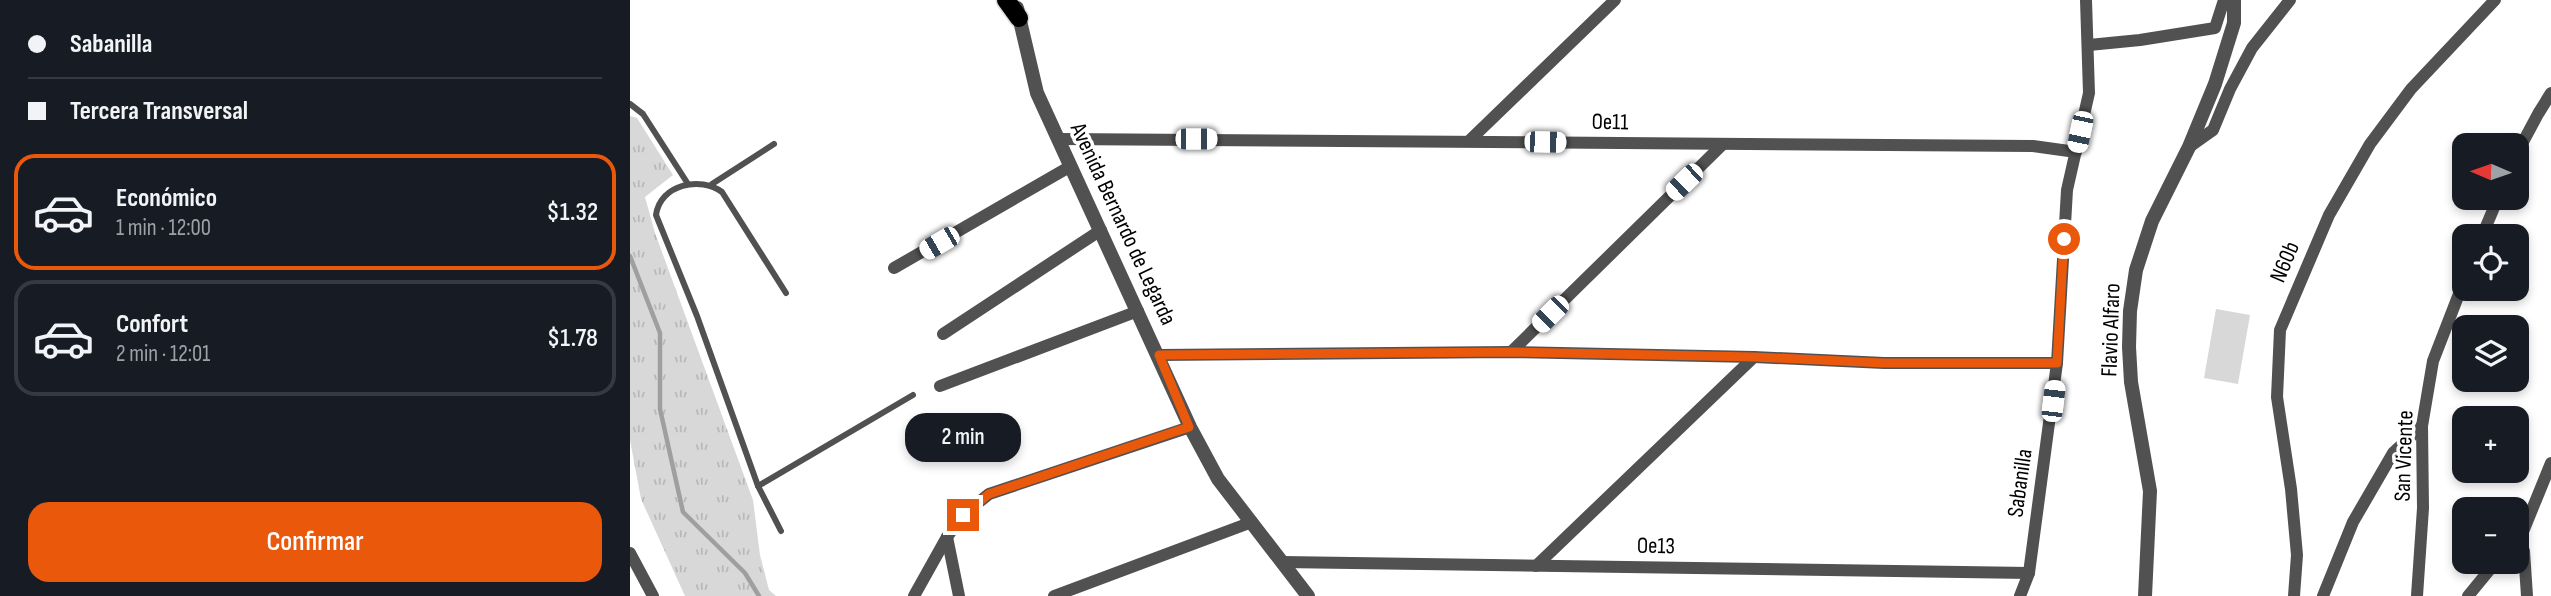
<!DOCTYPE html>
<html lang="es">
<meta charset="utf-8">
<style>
:root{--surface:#171b24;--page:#20242c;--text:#f1f3f6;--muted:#9ea1a6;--line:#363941;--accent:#ea580c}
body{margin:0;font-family:"Sofia Sans Condensed",sans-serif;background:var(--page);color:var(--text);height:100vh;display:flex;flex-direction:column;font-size:26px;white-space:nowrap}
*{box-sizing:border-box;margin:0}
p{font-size:23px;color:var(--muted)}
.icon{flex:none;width:38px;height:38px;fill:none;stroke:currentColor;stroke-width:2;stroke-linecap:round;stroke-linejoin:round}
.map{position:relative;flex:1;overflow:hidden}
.side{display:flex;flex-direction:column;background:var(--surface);width:630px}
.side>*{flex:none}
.banner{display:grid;align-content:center;height:154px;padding:0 28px;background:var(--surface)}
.needle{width:46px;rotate:272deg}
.buttons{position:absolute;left:1822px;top:133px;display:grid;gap:14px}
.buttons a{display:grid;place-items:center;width:77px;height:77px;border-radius:14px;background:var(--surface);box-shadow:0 4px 10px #0003;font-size:35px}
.end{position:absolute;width:32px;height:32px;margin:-16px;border:9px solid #ea580c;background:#fff;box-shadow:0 0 0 4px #fff}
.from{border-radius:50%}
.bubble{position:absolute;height:49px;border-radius:21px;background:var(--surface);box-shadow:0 4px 10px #0003;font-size:23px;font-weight:600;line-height:49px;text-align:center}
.car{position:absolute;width:21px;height:42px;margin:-21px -10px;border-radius:9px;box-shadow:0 0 5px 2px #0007;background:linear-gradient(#fff 24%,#345 0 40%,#fff 0 76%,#345 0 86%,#fff 0)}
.banner b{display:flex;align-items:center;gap:24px;height:66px;font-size:26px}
.banner b+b{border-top:2px solid var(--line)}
.banner i{width:18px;height:18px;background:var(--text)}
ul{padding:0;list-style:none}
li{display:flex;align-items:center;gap:21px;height:116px;margin:0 14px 10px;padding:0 14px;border:4px solid var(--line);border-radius:21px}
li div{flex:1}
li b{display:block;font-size:26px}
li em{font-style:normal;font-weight:600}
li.current{border-color:var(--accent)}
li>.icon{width:63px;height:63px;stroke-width:1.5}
.cta{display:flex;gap:14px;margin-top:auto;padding:14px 28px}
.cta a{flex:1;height:80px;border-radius:21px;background:var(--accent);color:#fff;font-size:28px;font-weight:600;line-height:80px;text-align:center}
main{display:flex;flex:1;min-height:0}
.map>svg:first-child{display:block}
</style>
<main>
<section class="side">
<div class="banner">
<b><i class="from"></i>Sabanilla</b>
<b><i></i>Tercera Transversal</b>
</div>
<ul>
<li class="current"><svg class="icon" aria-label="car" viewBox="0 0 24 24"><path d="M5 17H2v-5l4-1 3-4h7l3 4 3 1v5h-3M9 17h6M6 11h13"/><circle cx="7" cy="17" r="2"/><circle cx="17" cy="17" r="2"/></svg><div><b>Económico</b><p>1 min · 12:00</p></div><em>$1.32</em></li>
<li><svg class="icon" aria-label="car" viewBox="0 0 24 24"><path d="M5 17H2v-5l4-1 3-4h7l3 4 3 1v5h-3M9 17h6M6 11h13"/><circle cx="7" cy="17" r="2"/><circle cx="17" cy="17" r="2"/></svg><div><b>Confort</b><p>2 min · 12:01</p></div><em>$1.78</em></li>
</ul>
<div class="cta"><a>Confirmar</a></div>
</section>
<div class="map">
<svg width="1921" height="596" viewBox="0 0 1921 596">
<defs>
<pattern id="grass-tufts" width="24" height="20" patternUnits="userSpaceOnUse" patternTransform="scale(1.75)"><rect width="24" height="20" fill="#d8d8d8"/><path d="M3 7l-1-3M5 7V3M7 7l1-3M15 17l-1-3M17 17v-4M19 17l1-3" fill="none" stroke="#b8b8b8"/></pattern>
</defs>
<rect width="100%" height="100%" fill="#fff"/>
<polygon fill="url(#grass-tufts)" points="0,116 7,118 43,175 15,197 25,233 123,500 130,555 139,590 146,596 55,596 11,499 0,440"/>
<polygon fill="#d8d8d8" points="1586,309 1620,315 1608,384 1574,378"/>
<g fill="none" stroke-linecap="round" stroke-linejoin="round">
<polyline stroke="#9f9f9f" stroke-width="4.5" points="0,256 30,333 30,409 53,512 115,573 129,596"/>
<g stroke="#dbdbdb" stroke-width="21">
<polyline id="primary" points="376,0 389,18"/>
</g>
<g stroke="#515151" stroke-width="6">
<polyline points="0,104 13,114 58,184"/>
<polyline points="82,184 144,144"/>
<polyline points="128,486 283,395"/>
<path d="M151,531L128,486L67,316L26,215C30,184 71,176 92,192L156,293"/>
</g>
<g stroke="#515151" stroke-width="12">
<polyline points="1459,45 1510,40 1585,28 1594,0"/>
<polyline points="429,139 1403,146 1446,152"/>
<polyline points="840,140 985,0"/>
<polyline points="1559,147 1583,130 1600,89 1622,48 1660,0"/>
<polyline points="1886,155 1908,114 1921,93"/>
<polyline points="1852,236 1868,198"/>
<polyline points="264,268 441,166"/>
<polyline points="313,334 471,230"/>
<polyline points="881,352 1092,145"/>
<polyline points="529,355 881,352 1124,357 1254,363 1427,363"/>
<polyline points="310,386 508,311"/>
<polyline points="317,537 329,596"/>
<polyline points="1886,544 1894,551 1897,596"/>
<polyline points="1888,544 1921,463"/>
<polyline points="0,553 23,596"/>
<polyline points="652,562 1399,573"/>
<polyline points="906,566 1124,357"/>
<polyline points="284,596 317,537 333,515 359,494 560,427"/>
<polyline points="424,596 622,522"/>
<polyline points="1390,596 1399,573 1427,363 1437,190 1459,93 1456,0"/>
<polyline points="1664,596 1667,555 1661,489 1647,397 1650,330 1699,215 1740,144 1781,89 1865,0"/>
<polyline points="1693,596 1723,522 1763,453 1792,426"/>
<polyline points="1787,596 1793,508 1792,426 1803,361 1834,281"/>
<polyline points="1838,596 1866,562"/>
</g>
<g stroke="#515151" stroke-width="14">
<polyline points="387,8 407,93 560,427 588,479 678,596"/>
<polyline points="1515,596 1520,491 1501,382 1499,347 1500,311 1506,270 1522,221 1559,147 1585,84 1604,23 1604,0"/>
</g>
<use href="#primary" stroke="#000" stroke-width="18"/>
</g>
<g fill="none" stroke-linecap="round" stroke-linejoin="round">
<polyline stroke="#ea580c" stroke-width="9" points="333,515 359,494 559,427 529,355 881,352 1124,357 1254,363 1427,363 1434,239"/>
</g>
<g text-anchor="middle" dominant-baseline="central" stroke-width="7" stroke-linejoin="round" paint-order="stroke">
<g font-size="23" fill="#000" stroke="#fff">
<text transform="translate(980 122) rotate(1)">Oe11</text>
<text transform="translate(493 224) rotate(65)">Avenida Bernardo de Legarda</text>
<text transform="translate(1655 262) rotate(-67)">N60b</text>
<text transform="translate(1481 330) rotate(-88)">Flavio Alfaro</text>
<text transform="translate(1774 456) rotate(-88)">San Vicente</text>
<text transform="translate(1390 483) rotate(-82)">Sabanilla</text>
<text transform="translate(1026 546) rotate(1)">Oe13</text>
</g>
</g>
</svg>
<div class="buttons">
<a><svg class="needle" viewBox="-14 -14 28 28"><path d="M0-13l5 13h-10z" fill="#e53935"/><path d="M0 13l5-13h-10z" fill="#9ea1a6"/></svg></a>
<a><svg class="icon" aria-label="locate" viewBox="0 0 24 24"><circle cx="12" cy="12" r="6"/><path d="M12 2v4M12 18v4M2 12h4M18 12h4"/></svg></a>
<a><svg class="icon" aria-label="layers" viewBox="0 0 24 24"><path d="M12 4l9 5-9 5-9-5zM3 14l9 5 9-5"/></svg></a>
<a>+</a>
<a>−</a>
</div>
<i class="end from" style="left:1434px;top:239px"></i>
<i class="end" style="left:333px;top:515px"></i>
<div class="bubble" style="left:275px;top:413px;width:116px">2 min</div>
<i class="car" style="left:1450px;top:132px;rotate:192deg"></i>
<i class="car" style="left:566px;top:139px;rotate:90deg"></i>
<i class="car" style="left:915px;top:142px;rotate:91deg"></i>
<i class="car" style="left:1054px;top:182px;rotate:226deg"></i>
<i class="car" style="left:309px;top:243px;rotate:240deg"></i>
<i class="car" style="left:920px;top:314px;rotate:225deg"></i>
<i class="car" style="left:1423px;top:401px;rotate:7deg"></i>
</div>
</main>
